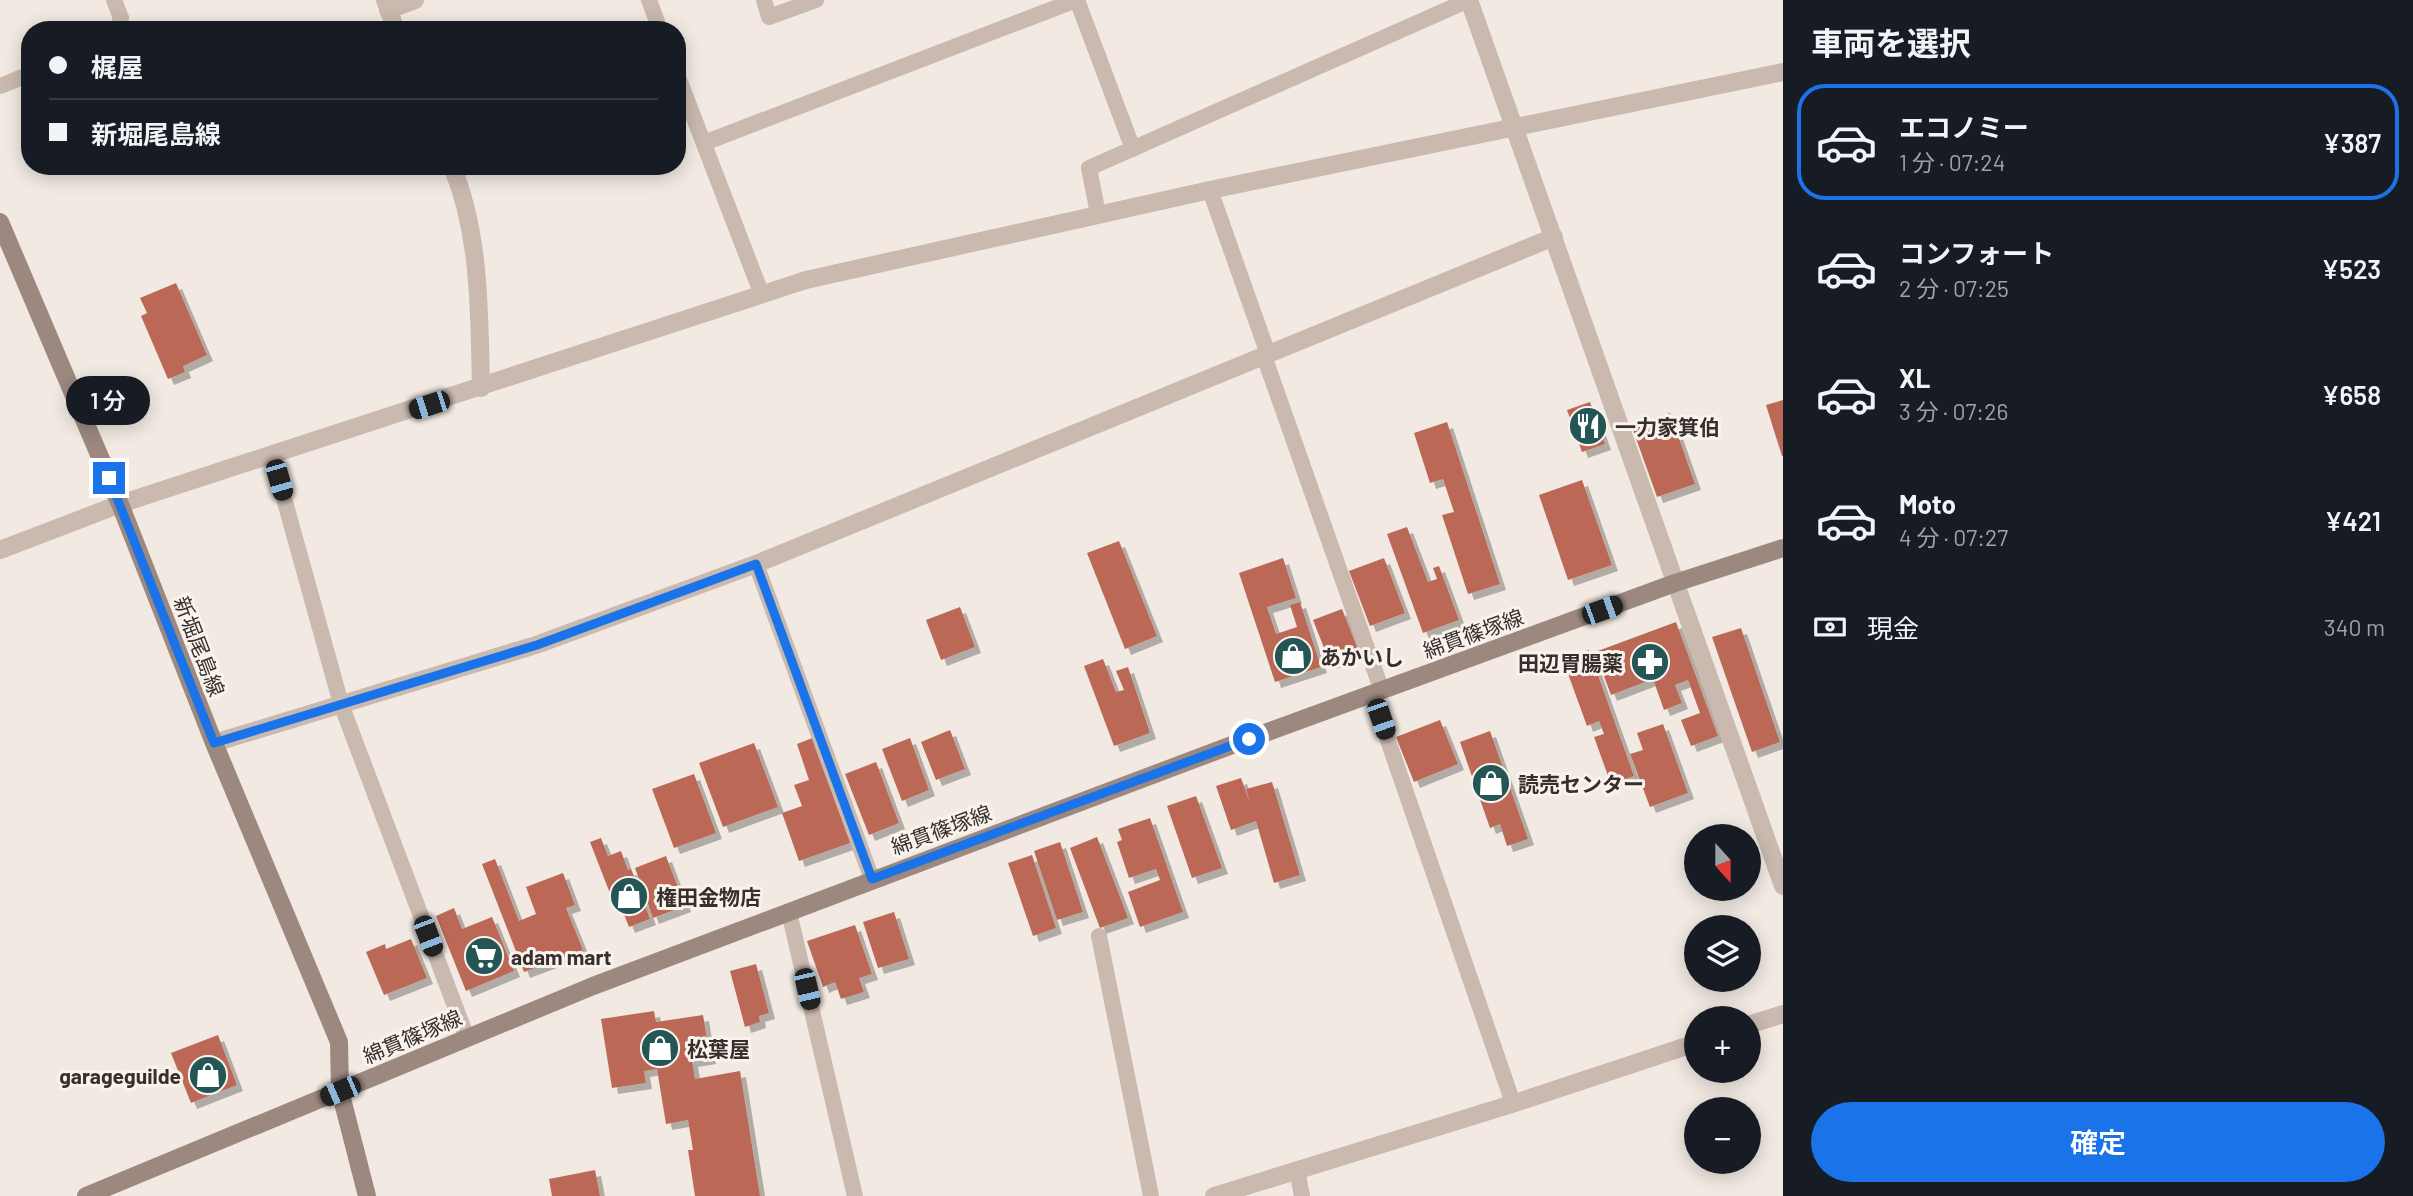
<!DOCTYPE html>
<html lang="ja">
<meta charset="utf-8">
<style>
:root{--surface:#171b24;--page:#20242c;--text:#f1f3f6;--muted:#9ea1a6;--line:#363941;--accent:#1a73e8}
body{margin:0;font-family:Barlow,"Noto Sans JP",sans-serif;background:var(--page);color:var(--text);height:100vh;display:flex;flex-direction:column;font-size:26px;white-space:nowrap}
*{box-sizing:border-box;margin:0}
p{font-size:23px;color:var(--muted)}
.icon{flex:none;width:38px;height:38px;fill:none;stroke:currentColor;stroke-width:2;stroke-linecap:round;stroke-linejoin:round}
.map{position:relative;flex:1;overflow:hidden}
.panel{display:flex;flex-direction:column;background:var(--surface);width:630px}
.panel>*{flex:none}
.top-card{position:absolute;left:21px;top:21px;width:665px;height:154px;border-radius:28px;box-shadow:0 4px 18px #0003;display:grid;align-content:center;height:154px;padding:0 28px;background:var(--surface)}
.needle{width:46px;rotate:159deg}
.controls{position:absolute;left:1684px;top:824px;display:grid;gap:14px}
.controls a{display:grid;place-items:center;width:77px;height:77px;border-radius:50%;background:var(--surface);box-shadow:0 4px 18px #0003;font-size:35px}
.end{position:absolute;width:32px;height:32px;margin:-16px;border:9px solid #1a73e8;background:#fff;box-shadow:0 0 0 4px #fff}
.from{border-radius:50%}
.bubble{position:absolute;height:49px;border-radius:24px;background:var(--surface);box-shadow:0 4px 18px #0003;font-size:23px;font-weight:600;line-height:49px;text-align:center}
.car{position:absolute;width:21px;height:42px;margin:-21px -10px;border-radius:9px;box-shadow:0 0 5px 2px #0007;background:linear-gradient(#222 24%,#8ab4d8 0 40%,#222 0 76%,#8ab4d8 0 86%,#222 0)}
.top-card b{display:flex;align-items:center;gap:24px;height:66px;font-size:26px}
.top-card b+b{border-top:2px solid var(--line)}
.top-card i{width:18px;height:18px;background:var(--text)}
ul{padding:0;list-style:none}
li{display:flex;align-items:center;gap:21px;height:116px;margin:0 14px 10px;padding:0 14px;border:4px solid transparent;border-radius:28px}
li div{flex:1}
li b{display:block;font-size:26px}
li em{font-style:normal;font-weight:600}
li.active{border-color:var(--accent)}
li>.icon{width:63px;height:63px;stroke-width:1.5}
h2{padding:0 28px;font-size:32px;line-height:84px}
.pay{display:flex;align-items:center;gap:18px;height:77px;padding:0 28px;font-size:26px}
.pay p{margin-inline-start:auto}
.primary-button{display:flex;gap:14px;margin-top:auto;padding:14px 28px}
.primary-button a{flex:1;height:80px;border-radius:42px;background:var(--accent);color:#fff;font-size:28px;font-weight:600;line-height:80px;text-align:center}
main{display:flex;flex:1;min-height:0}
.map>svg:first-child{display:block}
</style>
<main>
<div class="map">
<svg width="1783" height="1196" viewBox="0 0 1783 1196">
<defs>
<filter id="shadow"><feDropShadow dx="6" dy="6" stdDeviation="0" flood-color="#0004"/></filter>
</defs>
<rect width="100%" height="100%" fill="#f1e9e2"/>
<g fill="#bb6956" filter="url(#shadow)">
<polygon points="176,283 207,355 183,366 185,372 168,379 141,316 147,313 140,298"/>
<polygon points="1783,400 1783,456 1782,456 1766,405"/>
<polygon points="1590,402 1605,444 1582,452 1567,410"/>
<polygon points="1670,413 1695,484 1657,497 1632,427"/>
<polygon points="1447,422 1500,584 1468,594 1442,515 1454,512 1443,479 1430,483 1414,433"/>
<polygon points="1582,480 1612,565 1568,580 1539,495"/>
<polygon points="1407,527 1428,582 1437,579 1433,568 1439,566 1459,620 1423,633 1387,534"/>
<polygon points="1119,541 1157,636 1125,649 1087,553"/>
<polygon points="1283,558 1296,598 1267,607 1276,634 1297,627 1290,605 1300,602 1321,667 1275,682 1239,573"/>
<polygon points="1384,558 1405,613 1370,626 1349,571"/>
<polygon points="960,607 975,647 941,660 926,620"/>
<polygon points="1342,609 1359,652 1330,663 1313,620"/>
<polygon points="1676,622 1718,736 1691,746 1681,720 1700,713 1688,680 1675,685 1682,703 1664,710 1653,679 1611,695 1595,652"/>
<polygon points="1741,628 1780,742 1752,752 1712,637"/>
<polygon points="1589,650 1634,776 1611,784 1594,737 1604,734 1599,721 1587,726 1563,660"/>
<polygon points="1103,659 1116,692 1124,690 1116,671 1128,667 1150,733 1114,746 1084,666"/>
<polygon points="1440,720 1458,764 1414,782 1396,737"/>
<polygon points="1663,724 1688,793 1650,807 1630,754 1643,750 1637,733"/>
<polygon points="950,730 965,769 936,780 921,742"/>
<polygon points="1490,731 1528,839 1507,846 1500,824 1490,828 1460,742"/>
<polygon points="815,737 853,842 799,861 782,813 802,806 794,785 809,780 797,744"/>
<polygon points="910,738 929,790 902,801 882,749"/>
<polygon points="754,743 778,807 723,827 699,763"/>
<polygon points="876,762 899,823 869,835 845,774"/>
<polygon points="694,774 716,833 674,848 652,789"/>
<polygon points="1241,778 1250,803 1246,789 1272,782 1300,875 1274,883 1256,821 1231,830 1216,786"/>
<polygon points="1196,796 1222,868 1192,878 1167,806"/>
<polygon points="1150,818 1183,912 1140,927 1128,892 1160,880 1156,869 1129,878 1117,842 1122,840 1118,829"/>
<polygon points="1097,837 1128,918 1100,928 1070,848"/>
<polygon points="601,838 608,856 621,851 628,870 631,869 650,919 629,927 616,894 611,896 590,842"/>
<polygon points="1060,842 1083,912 1057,920 1034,851"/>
<polygon points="1032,855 1056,928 1033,936 1008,863"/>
<polygon points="666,856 685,906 653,918 635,868"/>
<polygon points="495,859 519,921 536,914 526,887 563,873 575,905 566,908 583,950 524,972 482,864"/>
<polygon points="454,908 462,929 492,917 514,971 466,991 436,916"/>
<polygon points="894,912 909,959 878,968 863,922"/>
<polygon points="855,925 872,974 859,978 864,992 841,999 835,982 823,987 807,941"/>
<polygon points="411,939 427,978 384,995 366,952 385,944 386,949"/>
<polygon points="756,964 769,1013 759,1016 760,1022 745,1027 730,971"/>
<polygon points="654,1011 656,1022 703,1015 710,1058 692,1061 695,1079 740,1071 760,1196 695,1196 688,1150 693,1150 688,1120 666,1124 657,1069 644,1071 646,1083 612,1088 601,1019"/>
<polygon points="218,1035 237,1085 191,1103 171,1053"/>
<polygon points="595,1170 600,1196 552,1196 549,1179"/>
</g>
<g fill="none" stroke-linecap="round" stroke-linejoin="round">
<g stroke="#c9b9ae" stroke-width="16">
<polyline points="114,0 121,18 117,30"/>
<polyline points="649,0 660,30"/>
<polyline points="764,0 769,17 816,0"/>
<polyline points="1077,0 1133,149"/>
<polyline points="677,74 762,295"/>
<polyline points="0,86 30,74"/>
<polyline points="704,143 1076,0"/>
<polyline points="1210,190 1268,354"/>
<polyline points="1098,214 1089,168 1469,0"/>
<polyline points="1264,356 1382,691"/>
<polyline points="272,455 341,704 467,1038"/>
<polyline points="756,564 872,879"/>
<polyline points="1372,694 1513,1103"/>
<polyline points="789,912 855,1196"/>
<polyline points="1099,936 1151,1196"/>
<polyline points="1297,1170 1302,1196"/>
</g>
<g stroke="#c9b9ae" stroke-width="18">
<polyline points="385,0 396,30"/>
<polyline points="1469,0 1783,886"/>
<polyline points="388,10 415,0"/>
<path d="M452,166C481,237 479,313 481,388"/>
<polyline points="0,550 120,504 806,280 1210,190 1783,72"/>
<polyline points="214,743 536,645 756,564 1554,237"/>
<polyline points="1748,1025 1783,1014"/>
<polyline points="1214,1196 1512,1104 1696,1043"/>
</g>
<g stroke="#9c887f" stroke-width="18">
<polyline points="0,222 120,504 214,743 339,1042 340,1091 367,1196"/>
<polyline points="86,1196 593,986 1224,748 1675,583 1783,548"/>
</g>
</g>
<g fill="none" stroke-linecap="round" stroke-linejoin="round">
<polyline stroke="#1a73e8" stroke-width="9" points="109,478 214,743 537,645 756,564 872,879 1249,739"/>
</g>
<defs>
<g id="restaurant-disc" transform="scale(2.0125)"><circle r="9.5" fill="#255656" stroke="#f9f3ee"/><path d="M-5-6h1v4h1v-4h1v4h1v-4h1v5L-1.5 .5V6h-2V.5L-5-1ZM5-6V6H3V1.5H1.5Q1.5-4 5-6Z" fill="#fff"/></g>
<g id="shop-disc" transform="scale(2.0125)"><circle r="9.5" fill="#255656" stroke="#f9f3ee"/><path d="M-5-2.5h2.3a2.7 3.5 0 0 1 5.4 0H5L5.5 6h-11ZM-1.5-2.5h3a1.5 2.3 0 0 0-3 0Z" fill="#fff"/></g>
<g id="pharmacy-disc" transform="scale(2.0125)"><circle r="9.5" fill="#255656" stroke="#f9f3ee"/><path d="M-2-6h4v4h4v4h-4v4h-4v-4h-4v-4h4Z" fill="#fff"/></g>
<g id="supermarket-disc" transform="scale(2.0125)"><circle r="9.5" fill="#255656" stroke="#f9f3ee"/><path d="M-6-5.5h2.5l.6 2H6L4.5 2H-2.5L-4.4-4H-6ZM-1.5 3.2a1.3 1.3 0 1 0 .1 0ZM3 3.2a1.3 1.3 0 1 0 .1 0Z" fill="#fff"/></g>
</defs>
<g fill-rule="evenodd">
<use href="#restaurant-disc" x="1588" y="426"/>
<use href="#shop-disc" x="1293" y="656"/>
<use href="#pharmacy-disc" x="1650" y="662"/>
<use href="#shop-disc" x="1491" y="783"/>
<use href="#shop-disc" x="629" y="896"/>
<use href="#supermarket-disc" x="484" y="956"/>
<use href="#shop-disc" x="660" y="1048"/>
<use href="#shop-disc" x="208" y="1075"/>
</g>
<g text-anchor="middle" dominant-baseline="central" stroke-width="6" stroke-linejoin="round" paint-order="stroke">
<g font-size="21" font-weight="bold" fill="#382f2c" stroke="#f9f3ee" text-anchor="start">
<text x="1615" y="426">一力家箕伯</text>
<text x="1320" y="656">あかいし</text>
<text x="1623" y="662" text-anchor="end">田辺胃腸薬</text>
<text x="1518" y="783">読売センター</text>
<text x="656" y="896">権田金物店</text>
<text x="511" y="956">adam mart</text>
<text x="687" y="1048">松葉屋</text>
<text x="181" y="1075" text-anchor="end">garageguilde</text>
</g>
<g font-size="21" fill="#382f2c" stroke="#f9f3ee">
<text transform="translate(1473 633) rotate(-20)">綿貫篠塚線</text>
<text transform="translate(200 646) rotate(69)">新堀尾島線</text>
<text transform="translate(941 829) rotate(-20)">綿貫篠塚線</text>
<text transform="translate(412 1036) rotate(-23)">綿貫篠塚線</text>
</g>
</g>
</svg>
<div class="controls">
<a><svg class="needle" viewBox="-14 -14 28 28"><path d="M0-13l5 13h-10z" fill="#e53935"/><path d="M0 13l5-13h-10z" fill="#9ea1a6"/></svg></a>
<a><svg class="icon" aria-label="layers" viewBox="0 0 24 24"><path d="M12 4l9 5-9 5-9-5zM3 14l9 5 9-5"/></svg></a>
<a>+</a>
<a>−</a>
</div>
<i class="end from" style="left:1249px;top:739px"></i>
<i class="end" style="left:109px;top:478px"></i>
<div class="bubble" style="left:66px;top:376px;width:84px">1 分</div>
<i class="car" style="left:429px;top:405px;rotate:252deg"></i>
<i class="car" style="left:279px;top:480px;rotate:164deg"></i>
<i class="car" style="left:1602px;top:610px;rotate:70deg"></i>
<i class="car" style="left:1381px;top:719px;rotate:161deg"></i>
<i class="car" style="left:428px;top:936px;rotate:159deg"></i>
<i class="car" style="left:807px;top:989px;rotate:167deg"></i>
<i class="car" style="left:340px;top:1091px;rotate:247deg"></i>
<div class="top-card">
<b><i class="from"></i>梶屋</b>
<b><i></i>新堀尾島線</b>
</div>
</div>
<section class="panel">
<h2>車両を選択</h2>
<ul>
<li class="active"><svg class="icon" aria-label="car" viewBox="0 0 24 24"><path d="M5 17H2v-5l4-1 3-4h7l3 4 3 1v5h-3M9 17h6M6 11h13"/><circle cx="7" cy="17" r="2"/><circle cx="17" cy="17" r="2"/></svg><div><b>エコノミー</b><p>1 分 · 07:24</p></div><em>¥387</em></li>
<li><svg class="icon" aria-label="car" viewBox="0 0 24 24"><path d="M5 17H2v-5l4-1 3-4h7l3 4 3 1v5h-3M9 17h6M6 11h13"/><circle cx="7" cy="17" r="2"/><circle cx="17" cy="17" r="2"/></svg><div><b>コンフォート</b><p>2 分 · 07:25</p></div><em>¥523</em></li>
<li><svg class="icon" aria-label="car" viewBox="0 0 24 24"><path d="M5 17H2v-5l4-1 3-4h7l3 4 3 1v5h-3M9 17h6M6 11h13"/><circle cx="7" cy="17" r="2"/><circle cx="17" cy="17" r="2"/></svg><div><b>XL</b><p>3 分 · 07:26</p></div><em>¥658</em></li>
<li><svg class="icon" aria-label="car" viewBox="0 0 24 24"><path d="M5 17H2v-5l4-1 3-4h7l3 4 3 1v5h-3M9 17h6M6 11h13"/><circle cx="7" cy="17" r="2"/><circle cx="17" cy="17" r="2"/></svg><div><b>Moto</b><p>4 分 · 07:27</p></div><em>¥421</em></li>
</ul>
<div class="pay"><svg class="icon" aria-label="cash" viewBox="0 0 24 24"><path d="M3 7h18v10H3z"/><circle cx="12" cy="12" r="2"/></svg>現金<p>340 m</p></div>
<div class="primary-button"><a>確定</a></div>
</section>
</main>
